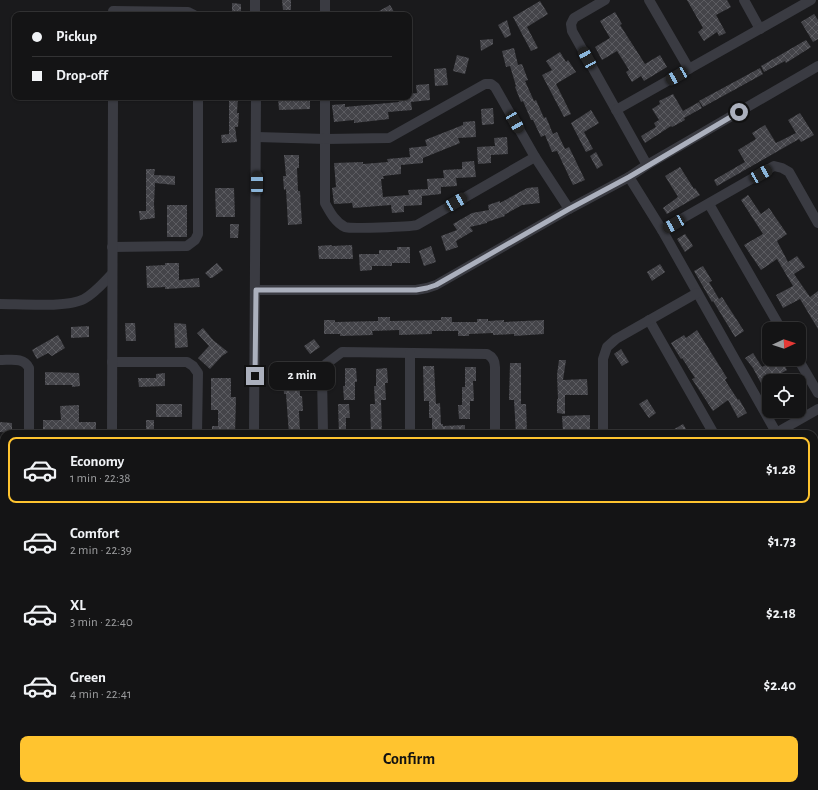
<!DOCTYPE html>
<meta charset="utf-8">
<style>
:root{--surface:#141415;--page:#212122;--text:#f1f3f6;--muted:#9d9ea0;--line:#333334;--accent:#ffc42f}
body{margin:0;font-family:"Alegreya Sans",sans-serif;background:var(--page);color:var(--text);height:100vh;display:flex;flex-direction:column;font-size:15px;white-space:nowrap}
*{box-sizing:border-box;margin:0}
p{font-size:13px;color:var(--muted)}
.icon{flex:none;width:22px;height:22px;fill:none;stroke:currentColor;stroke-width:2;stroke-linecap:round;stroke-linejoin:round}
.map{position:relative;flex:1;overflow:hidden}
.sheet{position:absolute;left:0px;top:430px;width:818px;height:360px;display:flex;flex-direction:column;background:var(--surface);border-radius:12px 12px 0 0;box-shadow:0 1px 3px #0004,0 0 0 1px var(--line)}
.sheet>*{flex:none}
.banner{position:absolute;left:12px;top:12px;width:400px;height:88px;border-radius:8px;box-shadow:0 1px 3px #0004,0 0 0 1px var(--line);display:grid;align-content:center;height:88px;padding:0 20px;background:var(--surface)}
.needle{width:26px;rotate:87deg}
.buttons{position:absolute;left:762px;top:322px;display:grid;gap:8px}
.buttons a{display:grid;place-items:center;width:44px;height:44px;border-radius:8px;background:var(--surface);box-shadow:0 1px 3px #0004,0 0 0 1px var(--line);font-size:20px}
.end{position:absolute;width:18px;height:18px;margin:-9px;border:5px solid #abb0bd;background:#111;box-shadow:0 0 0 2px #111}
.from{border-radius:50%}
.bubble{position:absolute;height:28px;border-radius:8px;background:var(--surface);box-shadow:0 1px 3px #0004,0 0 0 1px var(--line);font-size:13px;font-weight:700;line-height:28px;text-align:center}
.car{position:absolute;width:12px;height:24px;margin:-12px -6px;border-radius:5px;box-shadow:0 0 3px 1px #0007;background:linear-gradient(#222 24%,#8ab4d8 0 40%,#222 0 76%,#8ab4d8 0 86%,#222 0)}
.banner b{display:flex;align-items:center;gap:14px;height:38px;font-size:15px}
.banner b+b{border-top:1px solid var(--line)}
.banner i{width:10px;height:10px;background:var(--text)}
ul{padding:7px 0 0;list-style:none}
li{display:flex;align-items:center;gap:12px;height:66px;margin:0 8px 6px;padding:0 12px;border:2px solid transparent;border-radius:8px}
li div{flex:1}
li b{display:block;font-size:15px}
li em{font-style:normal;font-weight:700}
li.on{border-color:var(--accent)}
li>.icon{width:36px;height:36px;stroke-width:1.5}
.action{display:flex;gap:8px;margin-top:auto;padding:8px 20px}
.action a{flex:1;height:46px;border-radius:8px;background:var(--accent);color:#111;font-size:16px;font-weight:700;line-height:46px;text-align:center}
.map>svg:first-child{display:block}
</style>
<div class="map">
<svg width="818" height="790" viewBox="0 0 818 790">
<defs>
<pattern id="building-cross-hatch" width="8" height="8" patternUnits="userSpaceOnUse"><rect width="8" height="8" fill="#444449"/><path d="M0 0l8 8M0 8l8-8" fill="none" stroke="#5c5c61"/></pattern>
</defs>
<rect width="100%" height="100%" fill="#1a1a1c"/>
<g fill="url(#building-cross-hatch)">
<polygon points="282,0 291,0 291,10 283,10"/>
<polygon points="687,0 727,0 731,7 716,15 726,33 719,36 717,32 704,41 698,32 703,28"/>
<polygon points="540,1 548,14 527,27 538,48 531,51 513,17"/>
<polygon points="232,3 241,4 241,15 232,15"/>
<polygon points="390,5 394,12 389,15 372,15"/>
<polygon points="615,12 622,24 620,25 645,64 660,55 667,67 644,81 641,76 632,82 626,72 629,70 617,51 602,60 595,47 610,38 600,21"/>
<polygon points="814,14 818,20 818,39 813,42 801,22"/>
<polygon points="507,20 511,35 505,38 498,25"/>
<polygon points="493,39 493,44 481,51 480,40"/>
<polygon points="806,40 811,47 786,63 785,61 764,72 761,66"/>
<polygon points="514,48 518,65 522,64 528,80 525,81 534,101 536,100 544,118 546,117 553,134 557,132 565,149 569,147 585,180 573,185 557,151 552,152 545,135 541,137 533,120 531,120 523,101 521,102 515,87 516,86 510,66 506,67 502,51"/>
<polygon points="560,52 566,62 568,60 576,72 556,84 571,114 564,117 542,75 552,70 546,61"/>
<polygon points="457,55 469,58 465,74 453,71"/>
<polygon points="446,68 448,85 435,86 434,69"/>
<polygon points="760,68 763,74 703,107 699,101"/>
<polygon points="429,84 430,100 411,102 412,110 388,112 389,119 354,123 354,120 334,122 332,105 345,104 345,107 399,102 398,97 409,97 409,94 417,93 416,85"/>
<polygon points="673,94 683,111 699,102 702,108 684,118 685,120 672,127 671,126 645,143 641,136 656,127 654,123 659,120 652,109 660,104 659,101"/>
<polygon points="229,97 238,97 237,113 239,113 238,127 235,127 237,142 222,143 221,135 229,134"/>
<polygon points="278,97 310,97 310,109 279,110"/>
<polygon points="493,108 494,124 482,125 481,109"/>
<polygon points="591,110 599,123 584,132 593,149 586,152 571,123"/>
<polygon points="800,113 814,135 801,142 799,139 717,186 714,180 745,162 738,150 756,139 752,133 765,125 776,143 796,133 788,120"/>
<polygon points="475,121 476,137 458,138 460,143 423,158 423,163 401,165 401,174 383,176 384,179 381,179 383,197 409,195 408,190 428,189 427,179 444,178 443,170 462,169 462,162 474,161 476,177 456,178 457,186 441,187 441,194 422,196 422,205 404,206 404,212 392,213 391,205 353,208 352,203 334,204 332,188 336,187 334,163 363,162 363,164 388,162 387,159 410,157 409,148 427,146 425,140 463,125 463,122"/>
<polygon points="507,137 508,154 491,155 491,163 478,164 477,147 495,146 494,138"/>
<polygon points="596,152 603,165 597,169 590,156"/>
<polygon points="284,155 299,155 299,168 297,168 298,191 300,191 302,224 288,225 286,189 284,190 283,176 286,176"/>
<polygon points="680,167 694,189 695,188 700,195 667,214 663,208 678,197 665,176"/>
<polygon points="146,169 155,169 154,175 175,176 175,185 155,183 154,204 155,218 140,220 139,211 146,211"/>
<polygon points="538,187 540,203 522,205 504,215 505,216 487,222 487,223 470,227 473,231 456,241 458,247 446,251 441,236 457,230 453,224 472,213 489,210 488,205 500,201 500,203 527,188"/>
<polygon points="215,188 234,188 235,217 216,217"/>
<polygon points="748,195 761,214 769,208 787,234 777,241 788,262 797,256 805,267 794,274 810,297 818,291 818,329 800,299 783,308 776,295 793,286 777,259 761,270 744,245 763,234 741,200"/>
<rect x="167" y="205" width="20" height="32"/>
<polygon points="230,224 239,224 238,238 230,238"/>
<polygon points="685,234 693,246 685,252 677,239"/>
<polygon points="332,245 332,246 352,245 353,259 319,259 318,246"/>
<polygon points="431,246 436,262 424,266 419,251"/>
<polygon points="397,247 410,247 410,263 392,263 392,266 372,266 372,270 360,271 359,254 379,254 379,250 397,250"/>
<polygon points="165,263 179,263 179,280 199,278 200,287 165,289 165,287 147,288 146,266 165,265"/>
<polygon points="217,263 223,270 212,278 210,278 205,273"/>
<polygon points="660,264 665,272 652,281 647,272"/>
<polygon points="703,266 712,281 709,282 719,299 722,297 744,331 735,337 713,301 712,302 694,271"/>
<polygon points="378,317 390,317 390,321 441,320 441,317 452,317 452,322 477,322 477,319 488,319 488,321 504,320 504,322 544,320 544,334 514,336 514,334 493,335 493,333 469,334 469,336 458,336 458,331 432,331 432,334 399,335 399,330 372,331 373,335 340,336 340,334 324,334 324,320 335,320 335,322 378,321"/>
<polygon points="125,323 135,323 136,341 126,341"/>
<polygon points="174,323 186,324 188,347 175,348"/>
<polygon points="89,326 89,337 71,338 71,327"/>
<polygon points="203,328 213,340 228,352 222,356 210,369 198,358 209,346 197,333"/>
<polygon points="697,330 727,378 725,380 738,400 739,399 747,413 738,418 728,400 713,411 692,379 695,378 682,358 681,359 671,343 684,335 686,338"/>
<polygon points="58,335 65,348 52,356 48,353 37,359 32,350"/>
<polygon points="314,339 320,347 310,354 304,346"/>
<polygon points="621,349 629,362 622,366 614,354"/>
<polygon points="753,353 762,367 777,359 781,359 787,370 769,380 769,398 753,368 745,358"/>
<polygon points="559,360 566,360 563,380 587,379 588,395 565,395 565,414 557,413 557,399 558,399 557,375"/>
<polygon points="285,361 299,362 300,396 302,396 303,411 299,411 300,434 289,434 286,394 284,394 283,379 286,379"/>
<polygon points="510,363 521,363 521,404 526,404 527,434 516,434 514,400 509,400"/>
<polygon points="423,366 434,366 436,404 440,403 441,424 443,424 443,426 465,425 465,434 432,434 432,418 429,418 429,401 424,401"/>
<polygon points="465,367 476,367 476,381 473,381 474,401 470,401 470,419 459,419 458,405 462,405 462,387 465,387"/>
<polygon points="345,368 356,368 357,382 355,382 355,400 344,400 343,386 345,386"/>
<polygon points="387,368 388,383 385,383 386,400 381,400 382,434 371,434 370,404 375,404 374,386 376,386 376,369"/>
<polygon points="45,372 79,373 80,386 72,387 72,385 45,385"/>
<polygon points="165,373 165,386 139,387 138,378 156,378 156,374"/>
<polygon points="211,378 231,378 231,397 236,397 235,434 212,434 212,426 218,426 218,410 211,410"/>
<polygon points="647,399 656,413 649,418 639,404"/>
<rect x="156" y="404" width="26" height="13"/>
<polygon points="338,404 349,404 350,418 346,418 346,434 339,434"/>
<polygon points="79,405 79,422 96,422 96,434 70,434 70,433 43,434 43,420 61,420 60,406"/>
<polygon points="590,415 590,431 563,432 562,416"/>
<rect x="146" y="420" width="8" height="13"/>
<polygon points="0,422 12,423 12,433 0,432"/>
<polygon points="683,424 689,434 666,434"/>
</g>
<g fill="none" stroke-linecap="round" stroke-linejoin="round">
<g stroke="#3a3b42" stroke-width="10">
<polyline points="255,0 255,15"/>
<polyline points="325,0 325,15"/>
<polyline points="605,0 574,18 571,24 572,31 647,165"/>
<polyline points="649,0 689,69"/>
<polyline points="744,0 760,29"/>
<polyline points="113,11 188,12 194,15"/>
<path d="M325,97V203C330,212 335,222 345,227C350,229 409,227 417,225L535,157"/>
<polyline points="616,110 811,0"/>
<polyline points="257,137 326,139 389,138 485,84 491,84 495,87 535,157 569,209"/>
<polyline points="629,177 662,230 777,434"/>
<polyline points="709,204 781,329"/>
<polyline points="662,230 774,166 782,168 789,172 818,223"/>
<polyline points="112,247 187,246 195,240 198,234 198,97"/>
<polyline points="256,290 416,290 427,288 436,285 569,209 629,177 647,165 818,66"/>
<path d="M0,304C20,304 68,308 84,299C95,293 103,283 112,274"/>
<polyline points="649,320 714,434"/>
<polyline points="798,359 818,393"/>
<path d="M0,360C11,360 24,357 29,368V434"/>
<polyline points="112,362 187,362 193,366 198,373 197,434"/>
<polyline points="776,433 818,409"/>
<polyline points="112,434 113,97"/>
<polyline points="254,434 256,97"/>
<path d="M323,434L322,373L326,364L342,352L487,354C493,357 495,361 495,367V434"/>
<polyline points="410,434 410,353"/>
<polyline points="603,434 603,359 607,347 616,339 697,293"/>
<polyline points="0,599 4,599"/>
<polyline points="0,652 4,652"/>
<polyline points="0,707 4,707"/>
<polyline points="18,786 18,790"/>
<polyline points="187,786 187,790"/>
<polyline points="253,786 253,790"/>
<polyline points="323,786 323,790"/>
<polyline points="515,786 515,790"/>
<polyline points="801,787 818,786"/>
<polyline points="102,790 102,786"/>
</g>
</g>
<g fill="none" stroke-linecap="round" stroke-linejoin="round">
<polyline stroke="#abb0bd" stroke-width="5" points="255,376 256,290 416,290 427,288 436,285 569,209 629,177 739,112"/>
</g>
</svg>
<div class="buttons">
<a><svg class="needle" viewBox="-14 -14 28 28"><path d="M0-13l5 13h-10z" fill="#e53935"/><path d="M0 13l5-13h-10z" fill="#9d9ea0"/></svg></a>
<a><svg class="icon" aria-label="locate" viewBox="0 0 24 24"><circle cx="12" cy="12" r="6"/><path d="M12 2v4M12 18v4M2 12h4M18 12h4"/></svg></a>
</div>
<i class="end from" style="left:739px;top:112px"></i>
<i class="end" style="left:255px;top:376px"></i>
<div class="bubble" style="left:269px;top:362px;width:66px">2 min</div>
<i class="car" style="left:587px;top:58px;rotate:331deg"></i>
<i class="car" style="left:677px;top:76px;rotate:240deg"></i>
<i class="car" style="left:515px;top:122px;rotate:150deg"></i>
<i class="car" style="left:761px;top:174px;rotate:60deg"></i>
<i class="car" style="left:257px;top:183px;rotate:0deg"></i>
<i class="car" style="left:456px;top:202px;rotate:60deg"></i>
<i class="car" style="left:674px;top:224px;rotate:241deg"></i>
<div class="banner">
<b><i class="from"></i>Pickup</b>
<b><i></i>Drop-off</b>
</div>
<section class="sheet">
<ul>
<li class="on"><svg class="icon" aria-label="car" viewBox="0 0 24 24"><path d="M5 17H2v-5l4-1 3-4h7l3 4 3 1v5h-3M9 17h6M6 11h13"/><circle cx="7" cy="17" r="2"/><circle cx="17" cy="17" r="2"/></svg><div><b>Economy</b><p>1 min · 22:38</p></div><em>$1.28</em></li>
<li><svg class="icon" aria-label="car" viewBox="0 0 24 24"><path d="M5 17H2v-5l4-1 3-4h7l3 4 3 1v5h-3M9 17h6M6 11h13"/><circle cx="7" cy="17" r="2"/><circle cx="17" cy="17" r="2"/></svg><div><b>Comfort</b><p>2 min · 22:39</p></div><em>$1.73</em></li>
<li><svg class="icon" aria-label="car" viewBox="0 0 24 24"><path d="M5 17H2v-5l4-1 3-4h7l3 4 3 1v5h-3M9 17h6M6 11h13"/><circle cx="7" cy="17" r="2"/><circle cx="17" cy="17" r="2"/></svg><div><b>XL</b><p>3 min · 22:40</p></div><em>$2.18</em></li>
<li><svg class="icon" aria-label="car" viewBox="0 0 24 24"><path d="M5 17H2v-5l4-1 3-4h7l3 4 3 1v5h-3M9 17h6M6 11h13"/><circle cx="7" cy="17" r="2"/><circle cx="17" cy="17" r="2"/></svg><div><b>Green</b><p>4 min · 22:41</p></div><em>$2.40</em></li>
</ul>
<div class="action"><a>Confirm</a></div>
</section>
</div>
